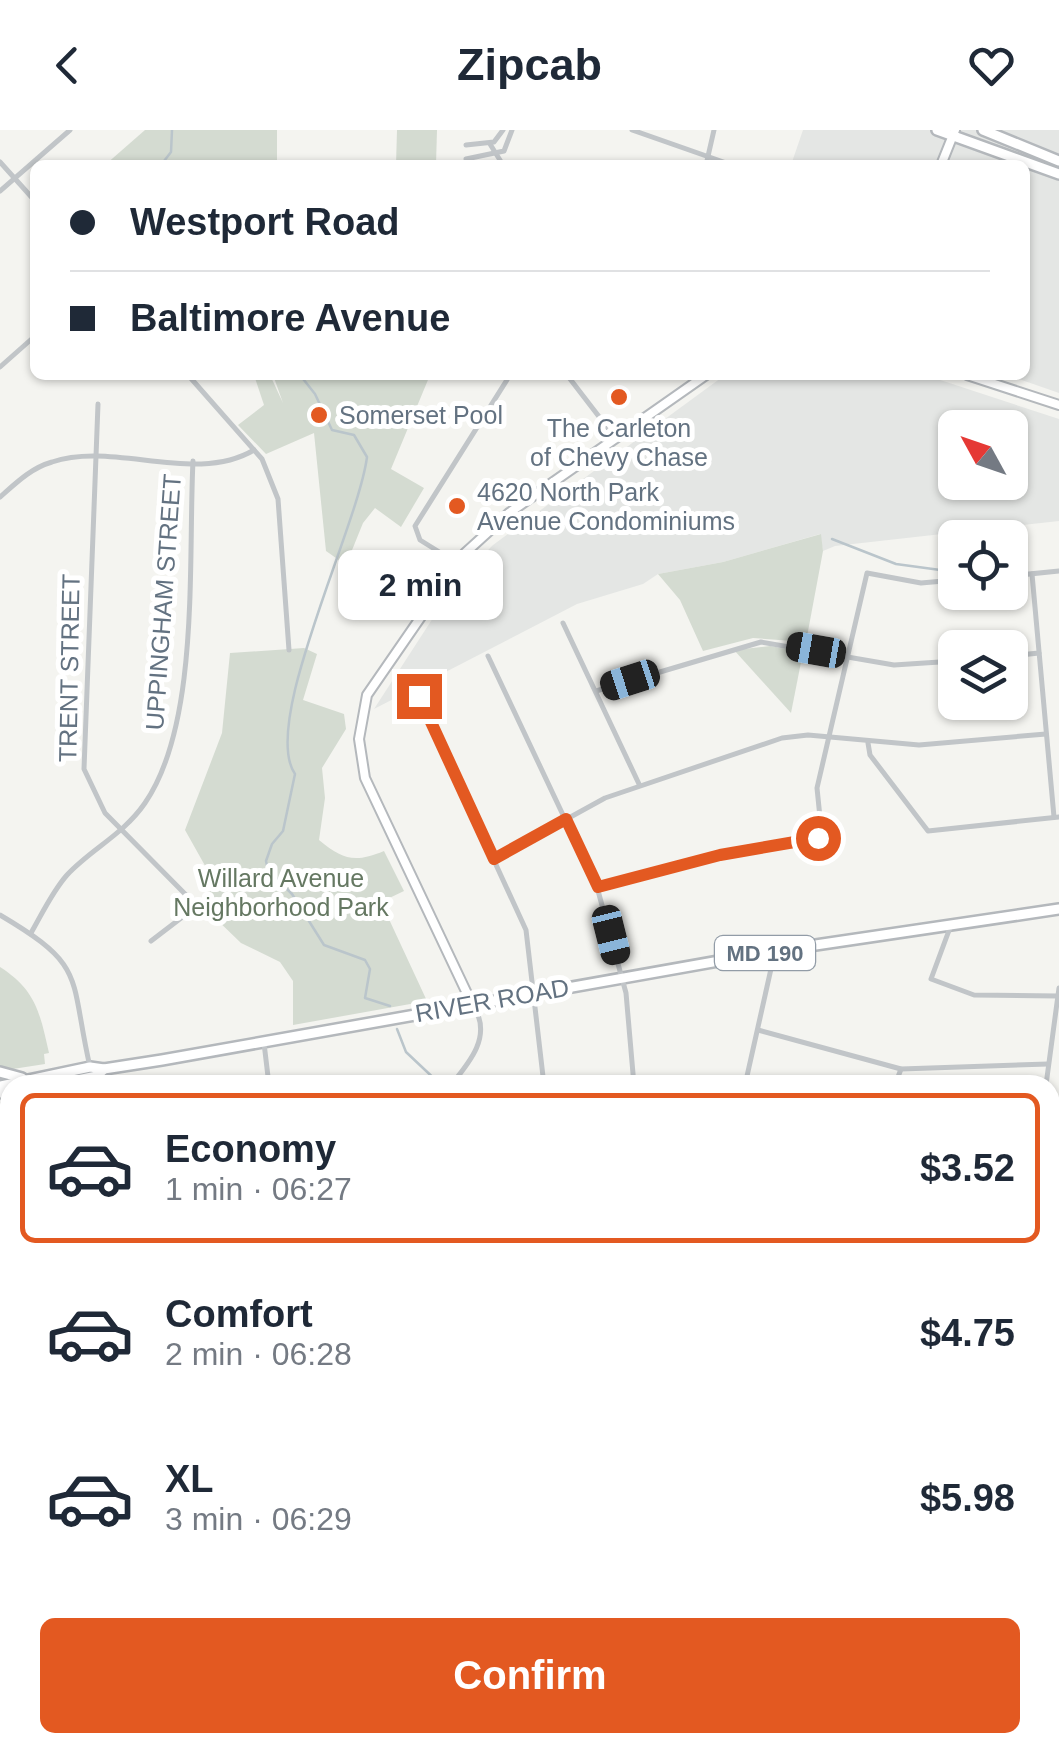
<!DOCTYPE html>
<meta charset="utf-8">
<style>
:root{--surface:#fff;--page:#f2f2f3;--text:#1f2937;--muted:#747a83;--line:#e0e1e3;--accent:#e35921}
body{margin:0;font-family:Arial,sans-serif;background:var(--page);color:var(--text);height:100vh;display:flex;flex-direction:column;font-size:38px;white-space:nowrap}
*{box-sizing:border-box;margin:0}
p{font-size:32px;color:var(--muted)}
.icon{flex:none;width:55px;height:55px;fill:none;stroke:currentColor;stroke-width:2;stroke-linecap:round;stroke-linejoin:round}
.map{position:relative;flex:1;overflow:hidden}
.sheet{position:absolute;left:0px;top:945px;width:1060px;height:678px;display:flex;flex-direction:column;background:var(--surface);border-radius:30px 30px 0 0;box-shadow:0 2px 8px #0004}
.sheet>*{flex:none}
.banner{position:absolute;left:30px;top:30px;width:1000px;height:220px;border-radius:15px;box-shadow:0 2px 8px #0004;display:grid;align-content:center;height:220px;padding:0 40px;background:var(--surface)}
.needle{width:65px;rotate:310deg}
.tools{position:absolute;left:938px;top:280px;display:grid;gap:20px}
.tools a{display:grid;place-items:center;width:90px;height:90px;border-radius:15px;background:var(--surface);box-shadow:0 2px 8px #0004;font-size:50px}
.end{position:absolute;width:45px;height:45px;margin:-22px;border:12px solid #e35921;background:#fff;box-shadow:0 0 0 5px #fff}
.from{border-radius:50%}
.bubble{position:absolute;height:70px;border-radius:15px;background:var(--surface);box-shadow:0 2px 8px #0004;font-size:32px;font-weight:800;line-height:70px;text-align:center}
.car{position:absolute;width:30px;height:60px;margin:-30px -15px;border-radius:12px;box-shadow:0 0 8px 2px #0007;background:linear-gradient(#222 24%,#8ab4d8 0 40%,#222 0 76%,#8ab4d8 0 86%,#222 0)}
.banner b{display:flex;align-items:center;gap:35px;height:95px;font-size:38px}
.banner b+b{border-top:2px solid var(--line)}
.banner i{width:25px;height:25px;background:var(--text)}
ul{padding:18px 0 0;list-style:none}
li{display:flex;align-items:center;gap:30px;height:150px;margin:0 20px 15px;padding:0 20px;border:5px solid transparent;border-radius:15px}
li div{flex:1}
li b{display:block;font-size:38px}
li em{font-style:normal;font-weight:800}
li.current{border-color:var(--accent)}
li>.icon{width:90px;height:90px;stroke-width:1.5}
.action{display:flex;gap:20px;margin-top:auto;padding:20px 40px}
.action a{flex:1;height:115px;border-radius:15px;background:var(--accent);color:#fff;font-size:40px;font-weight:800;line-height:115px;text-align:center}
header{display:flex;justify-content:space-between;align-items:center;height:130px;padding:0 40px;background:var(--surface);font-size:45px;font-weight:800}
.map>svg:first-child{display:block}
</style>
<header><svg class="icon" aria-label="back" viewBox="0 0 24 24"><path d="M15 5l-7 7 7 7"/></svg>Zipcab<svg class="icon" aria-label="heart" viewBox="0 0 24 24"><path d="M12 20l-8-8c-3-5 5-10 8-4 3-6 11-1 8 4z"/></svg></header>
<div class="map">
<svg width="1059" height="1621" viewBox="0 0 1059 1621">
<rect width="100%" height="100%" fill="#f4f4f0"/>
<g fill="#e4e6e4" fill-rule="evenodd">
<polygon points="803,0 1059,0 1059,263 1007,245 1025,245 1025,35 791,35"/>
<path d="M725,245H925L1059,289V391L835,416L823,421L820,404L723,432L658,444L643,454L577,474L374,579L455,454L493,415ZM955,298H1010V352H955Z"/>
</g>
<g fill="#d4dbd1">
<polygon points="145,0 277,0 277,35 105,35"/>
<polygon points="397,0 437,0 436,35 396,35"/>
<polygon points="254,245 270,245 283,273 273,245 430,245 391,339 424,358 401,397 375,378 363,393 346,435 326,421 314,303 266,324 238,295 264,275"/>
<polygon points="821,404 823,421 806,512 753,508 703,521 680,470 658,444 723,432"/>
<polygon points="376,422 425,435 420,454 382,444 386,429 375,426"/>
<polygon points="770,516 803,522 791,583 734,520"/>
<path d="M304,518L317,524L303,570L344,584L346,599L322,638L325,668L319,710C343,730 355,733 384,721L404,761L381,772L427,871L293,895V851L280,832L241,813L212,785L208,741L185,700L222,603L230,523Z"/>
<path d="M0,837C36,860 40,883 49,923L44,924L45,934L0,941Z"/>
<polygon points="10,970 10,1215 6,1217 10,1390 0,1361 0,972"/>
<polygon points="10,1404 10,1612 117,1613 99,1621 0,1621 0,1406"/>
</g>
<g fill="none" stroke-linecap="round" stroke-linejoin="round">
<g stroke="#bac5cb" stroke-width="2.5">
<polyline points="161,35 171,22 172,0"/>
<path d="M300,245L315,264L332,300L354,305L367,327C358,397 260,594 295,644L283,701L272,714L266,731L268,740L292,764L324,815L365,830L370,839L365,868L390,876"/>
<polyline points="832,409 896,434 955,442"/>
<polyline points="397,899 406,922 441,955"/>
<polyline points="0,1341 10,1362"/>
<polyline points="25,1621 34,1612"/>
</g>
<g stroke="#b4b8bc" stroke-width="12">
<g id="secondary">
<polyline points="941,35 955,0"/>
<polyline points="967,245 1059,275"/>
<polyline points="472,874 365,648 359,609 367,565 465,423 509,383 706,245"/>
<polyline points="0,1038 10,1083"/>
<polyline points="0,1173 10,1126"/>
<polyline points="0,1282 10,1304"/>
<polyline points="68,1621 70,1612"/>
</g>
</g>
<g stroke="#b4b8bc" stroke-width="14">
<g id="primary">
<polyline points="937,0 1059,44"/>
<polyline points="983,0 1059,31"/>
<polyline points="0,942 22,948"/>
<polyline points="53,955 97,946 104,939"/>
<polyline points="0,956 90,937 104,939 162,930 775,821 1059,779"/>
<polyline points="0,963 10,964"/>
</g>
</g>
<g stroke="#c1c5c8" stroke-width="5">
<polyline points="632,0 732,35"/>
<polyline points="490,14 503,35"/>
<polyline points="466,15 494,12 503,0"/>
<polyline points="466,29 504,21 512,0"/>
<polyline points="0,32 35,71"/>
<polyline points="706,35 714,0"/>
<polyline points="0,61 70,0"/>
<polyline points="0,237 35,206"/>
<polyline points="188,245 262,329 278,369 289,520"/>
<polyline points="567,245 617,310"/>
<polyline points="98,274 84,639 105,683 189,768 185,785 151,811"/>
<path d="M0,367C16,353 31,338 52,332C114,311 195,355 254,320"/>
<polyline points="457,433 420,410 415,396 510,245"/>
<polyline points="1032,444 1054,687"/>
<polyline points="1010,446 1059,441"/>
<polyline points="563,493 639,654"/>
<polyline points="488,526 597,757 626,863 634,955"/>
<polyline points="1010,526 1039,523"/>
<polyline points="596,561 761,512 894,535 955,531"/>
<polyline points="419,567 526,800 544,955"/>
<polyline points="868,613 870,625 928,701 1059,687"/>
<polyline points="494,729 605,668 782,608 808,605 919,615 1046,604"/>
<polyline points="597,757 721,725 822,707 817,658 867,443 921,453 955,450"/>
<path d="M0,785C88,837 69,845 90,937"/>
<polyline points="951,795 931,849 974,865 1058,866"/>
<path d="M31,803C42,784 52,762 67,745C91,719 123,705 145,673C200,593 188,430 193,331"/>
<polyline points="758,900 901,939 1048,934"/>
<polyline points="264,913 269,955"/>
<path d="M451,955C470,932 492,906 474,877"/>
<polyline points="745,955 775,821"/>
<polyline points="895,955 901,939"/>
<polyline points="1046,955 1059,858"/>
<polyline points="1050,1101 1059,1101"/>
<polyline points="1050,1229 1059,1236"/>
<polyline points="1050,1333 1059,1333"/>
<polyline points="1050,1454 1059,1454"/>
<polyline points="1050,1594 1059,1618"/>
<polyline points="340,1612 347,1621"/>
<polyline points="470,1612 497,1621"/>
<polyline points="600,1612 600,1621"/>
<polyline points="928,1612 932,1621"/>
<polyline points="411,1621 415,1612"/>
</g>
<use href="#secondary" stroke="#fff" stroke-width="8"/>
<use href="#primary" stroke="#fff" stroke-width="9"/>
</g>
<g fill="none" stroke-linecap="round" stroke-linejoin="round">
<polyline stroke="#e35921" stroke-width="12" points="419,566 494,729 566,689 598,757 720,725 818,708"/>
</g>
<g fill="#e35921" stroke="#fff" stroke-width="4">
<circle cx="619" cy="267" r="10"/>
<circle cx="319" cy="285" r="10"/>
<circle cx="457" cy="376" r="10"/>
</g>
<g text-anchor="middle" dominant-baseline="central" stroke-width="10" stroke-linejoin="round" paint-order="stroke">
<rect fill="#fff" stroke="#929ca7" stroke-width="2.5" x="715" y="806" width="100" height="34" rx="8"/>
<g font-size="22" font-weight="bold" fill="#637281">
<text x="765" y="823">MD 190</text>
</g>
<g font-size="25" fill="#637281" stroke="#fff" text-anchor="start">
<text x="339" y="285">Somerset Pool</text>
<text x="619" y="298" text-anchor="middle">The Carleton<tspan x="619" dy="29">of Chevy Chase</tspan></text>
<text x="477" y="362">4620 North Park<tspan x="477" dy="29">Avenue Condominiums</tspan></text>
</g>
<g font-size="25" fill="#637281" stroke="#fff">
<text transform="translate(163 472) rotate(-86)">UPPINGHAM STREET</text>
<text transform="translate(69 538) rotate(-89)">TRENT STREET</text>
<text transform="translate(492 870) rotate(-10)">RIVER ROAD</text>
</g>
<g font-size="25" fill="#657862" stroke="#fff">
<text x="281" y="748">Willard Avenue<tspan x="281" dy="29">Neighborhood Park</tspan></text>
</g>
</g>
</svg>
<div class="tools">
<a><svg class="needle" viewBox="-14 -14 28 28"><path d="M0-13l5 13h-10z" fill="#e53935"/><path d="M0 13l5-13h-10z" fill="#747a83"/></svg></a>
<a><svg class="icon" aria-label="locate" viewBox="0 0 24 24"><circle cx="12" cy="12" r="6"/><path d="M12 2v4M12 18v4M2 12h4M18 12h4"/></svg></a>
<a><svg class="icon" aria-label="layers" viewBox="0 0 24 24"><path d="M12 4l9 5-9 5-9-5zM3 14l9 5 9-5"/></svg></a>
</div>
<i class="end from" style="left:818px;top:708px"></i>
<i class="end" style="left:419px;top:566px"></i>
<div class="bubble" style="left:338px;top:420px;width:165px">2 min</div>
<i class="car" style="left:816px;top:520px;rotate:280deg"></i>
<i class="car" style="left:630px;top:550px;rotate:252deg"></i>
<i class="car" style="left:611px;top:805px;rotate:166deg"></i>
<div class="banner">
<b><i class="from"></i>Westport Road</b>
<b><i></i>Baltimore Avenue</b>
</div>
<section class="sheet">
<ul>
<li class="current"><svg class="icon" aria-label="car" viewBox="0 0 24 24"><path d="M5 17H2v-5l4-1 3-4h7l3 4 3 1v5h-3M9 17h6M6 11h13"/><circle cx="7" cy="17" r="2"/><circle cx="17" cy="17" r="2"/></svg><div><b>Economy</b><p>1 min · 06:27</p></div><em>$3.52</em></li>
<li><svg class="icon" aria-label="car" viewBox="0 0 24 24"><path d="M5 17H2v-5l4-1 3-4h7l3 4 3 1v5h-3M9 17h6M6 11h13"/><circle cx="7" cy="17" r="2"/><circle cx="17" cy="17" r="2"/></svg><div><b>Comfort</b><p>2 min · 06:28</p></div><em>$4.75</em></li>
<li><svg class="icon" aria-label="car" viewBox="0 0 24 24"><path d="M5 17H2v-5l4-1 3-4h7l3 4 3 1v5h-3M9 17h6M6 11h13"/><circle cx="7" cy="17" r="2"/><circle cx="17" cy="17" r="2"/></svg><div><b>XL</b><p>3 min · 06:29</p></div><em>$5.98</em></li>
</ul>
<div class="action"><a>Confirm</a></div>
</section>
</div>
